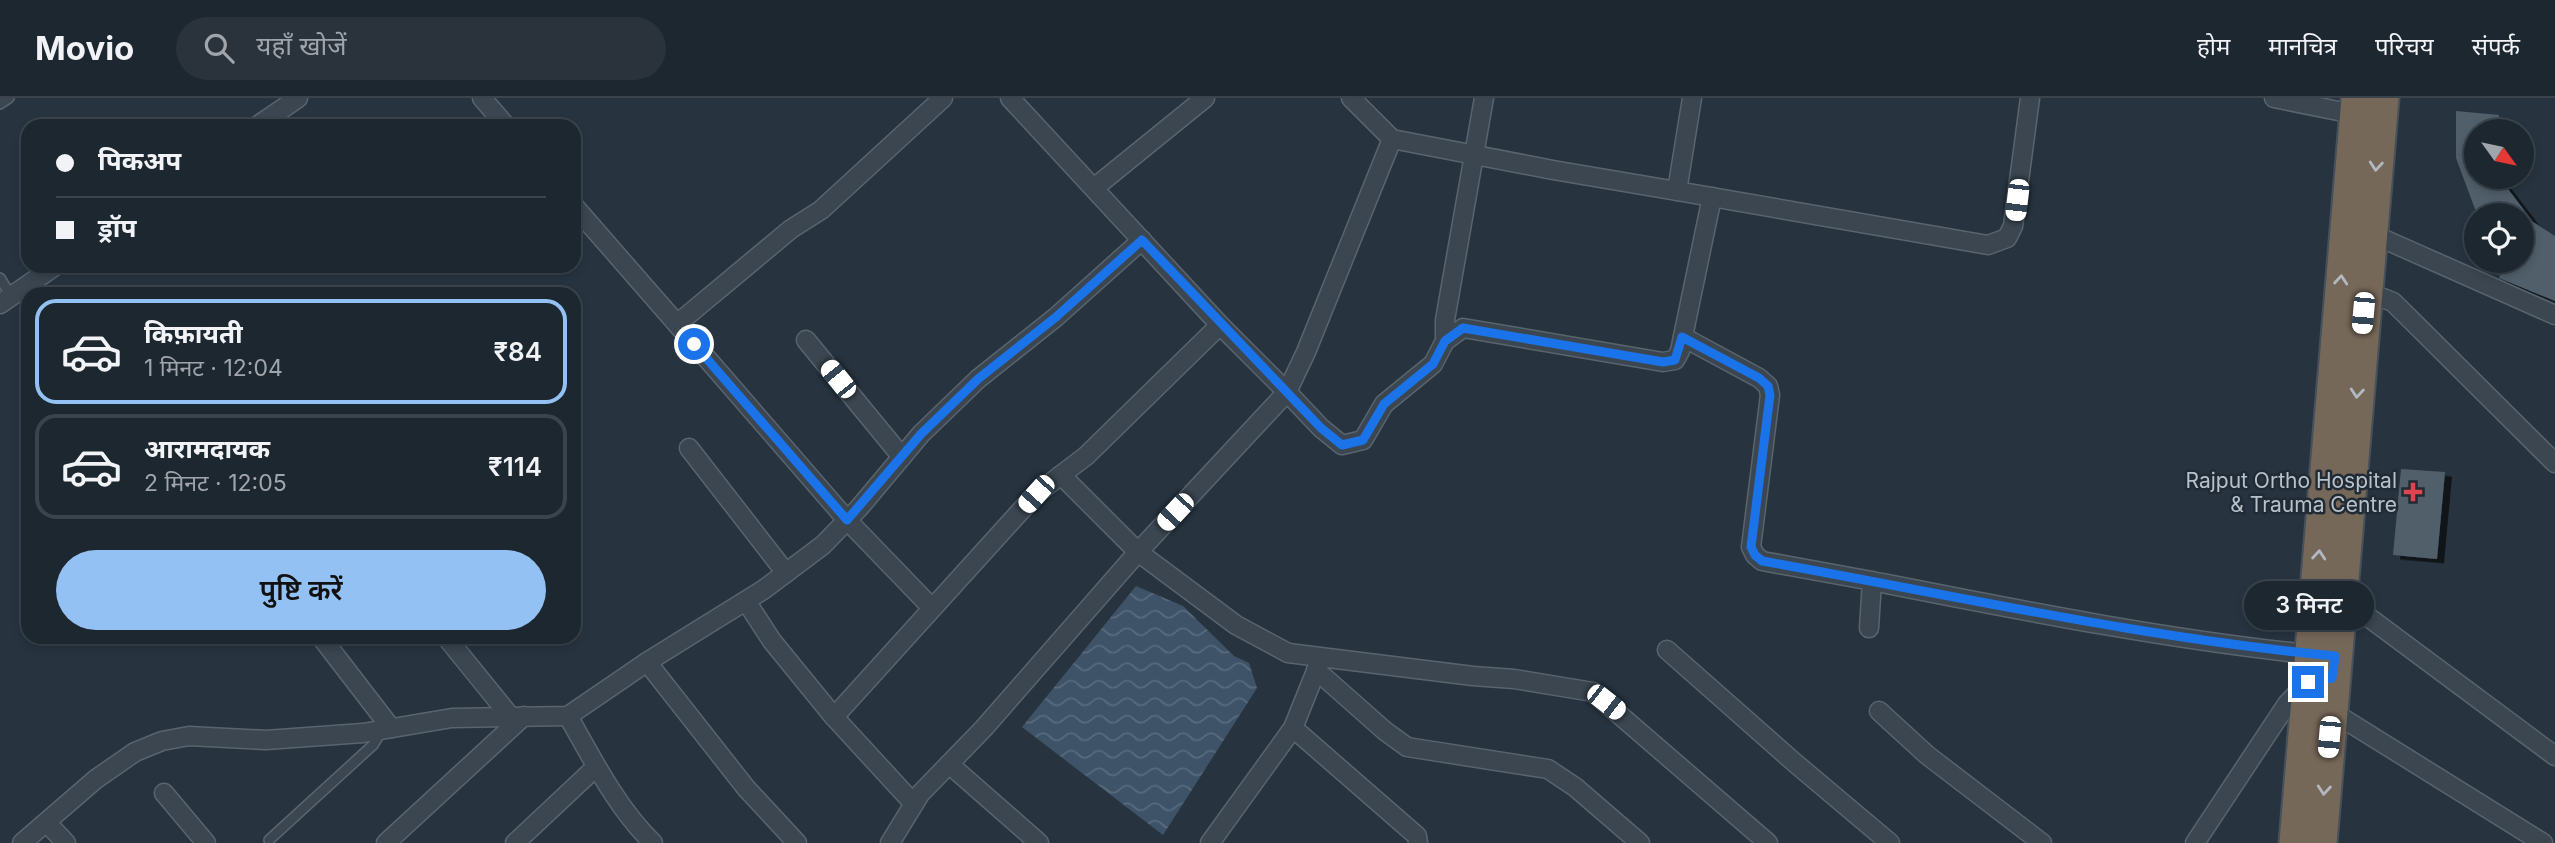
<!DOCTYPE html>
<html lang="hi">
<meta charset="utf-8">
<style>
:root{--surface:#1d2730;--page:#2a333c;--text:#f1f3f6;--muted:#a0a5ab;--line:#3b444c;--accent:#94c1f4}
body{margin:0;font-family:Inter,"Noto Sans Devanagari",sans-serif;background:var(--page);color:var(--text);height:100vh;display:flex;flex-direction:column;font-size:26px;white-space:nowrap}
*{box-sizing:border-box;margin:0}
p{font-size:23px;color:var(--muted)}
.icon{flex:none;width:38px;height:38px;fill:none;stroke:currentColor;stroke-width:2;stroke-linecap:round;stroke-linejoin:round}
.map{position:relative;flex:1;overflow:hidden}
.details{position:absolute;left:21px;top:189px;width:560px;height:357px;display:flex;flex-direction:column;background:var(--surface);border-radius:21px;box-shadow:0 4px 10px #0003,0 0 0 2px var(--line)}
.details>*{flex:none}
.hud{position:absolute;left:21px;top:21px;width:560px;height:154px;border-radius:21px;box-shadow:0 4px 10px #0003,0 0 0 2px var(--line);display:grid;align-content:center;height:154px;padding:0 35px;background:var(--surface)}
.needle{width:46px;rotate:123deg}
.controls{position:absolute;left:2464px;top:21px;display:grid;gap:14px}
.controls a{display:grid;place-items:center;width:70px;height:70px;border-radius:50%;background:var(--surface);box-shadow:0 4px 10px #0003,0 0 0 2px var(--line);font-size:35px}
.end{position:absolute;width:32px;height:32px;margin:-16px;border:9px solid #1a73e8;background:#fff;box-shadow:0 0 0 4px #fff}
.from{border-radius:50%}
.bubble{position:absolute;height:49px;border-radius:24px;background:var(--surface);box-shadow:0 4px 10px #0003,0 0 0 2px var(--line);font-size:23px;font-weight:600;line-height:49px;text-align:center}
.car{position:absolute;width:21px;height:42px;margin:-21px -10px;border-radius:9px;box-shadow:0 0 5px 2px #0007;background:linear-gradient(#fff 24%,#345 0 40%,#fff 0 76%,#345 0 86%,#fff 0)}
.hud b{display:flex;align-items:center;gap:24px;height:66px;font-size:26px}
.hud b+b{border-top:2px solid var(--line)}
.hud i{width:18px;height:18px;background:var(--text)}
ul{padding:12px 0 0;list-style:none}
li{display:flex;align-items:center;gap:21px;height:105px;margin:0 14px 10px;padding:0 21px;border:4px solid var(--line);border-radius:21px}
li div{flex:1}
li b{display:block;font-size:26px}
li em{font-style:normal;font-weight:600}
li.active{border-color:var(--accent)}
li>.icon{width:63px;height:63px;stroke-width:1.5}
.cta{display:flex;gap:14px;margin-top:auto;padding:14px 35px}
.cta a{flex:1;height:80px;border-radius:42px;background:var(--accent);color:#111;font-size:28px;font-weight:600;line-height:80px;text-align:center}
header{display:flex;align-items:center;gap:42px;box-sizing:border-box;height:98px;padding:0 35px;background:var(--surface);border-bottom:2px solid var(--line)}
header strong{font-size:33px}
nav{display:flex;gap:38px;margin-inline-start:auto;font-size:24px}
.search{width:490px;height:63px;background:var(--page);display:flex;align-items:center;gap:18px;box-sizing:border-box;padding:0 24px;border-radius:38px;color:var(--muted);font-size:26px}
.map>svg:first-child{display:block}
</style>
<header>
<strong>Movio</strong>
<div class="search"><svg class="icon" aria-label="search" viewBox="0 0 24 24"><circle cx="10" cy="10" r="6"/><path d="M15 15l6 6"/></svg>यहाँ खोजें</div>
<nav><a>होम</a><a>मानचित्र</a><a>परिचय</a><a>संपर्क</a></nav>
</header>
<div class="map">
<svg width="2555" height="745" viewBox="0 0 2555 745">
<defs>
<pattern id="water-waves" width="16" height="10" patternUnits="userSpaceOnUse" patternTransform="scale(1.75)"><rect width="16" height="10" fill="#3e5368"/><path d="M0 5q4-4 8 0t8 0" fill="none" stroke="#586a7c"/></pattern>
<filter id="shadow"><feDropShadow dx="7" dy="4.5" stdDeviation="0" flood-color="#0009"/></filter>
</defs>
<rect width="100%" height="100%" fill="#273440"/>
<polygon fill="url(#water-waves)" points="1136,488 1183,508 1234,558 1249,565 1257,590 1163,737 1022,629"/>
<g fill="#515f6b" filter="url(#shadow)">
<polygon points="2456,13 2499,17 2498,33 2476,33 2476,79 2503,79 2505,87 2533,124 2555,138 2555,203 2499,180 2506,163 2522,163 2522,117 2480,117 2475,111 2456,60"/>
<polygon points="2401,371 2445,374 2437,461 2393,457"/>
</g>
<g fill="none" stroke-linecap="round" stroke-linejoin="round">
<g stroke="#59646d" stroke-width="12">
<g id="lane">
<polyline points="0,6 9,0"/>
<polyline points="0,180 11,198"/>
<polyline points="269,742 373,647 381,634"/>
</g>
</g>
<g stroke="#59646d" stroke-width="21">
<g id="street">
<polyline points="482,0 506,28"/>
<polyline points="1351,0 1392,41 1553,72 1677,93"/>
<polyline points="1692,0 1677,93 1988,147 2007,140 2013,128 2030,0"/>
<polyline points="2274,0 2363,18"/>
<polyline points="257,28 298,0"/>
<polyline points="1392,41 1306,254 1287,294 1321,330 1342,347 1363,342 1384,306 1433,266 1445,243 1463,230 1663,264 1675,262 1680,253 1712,99"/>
<polyline points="1094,90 1205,0"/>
<polyline points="574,108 677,226 791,131 821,112 943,0"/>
<polyline points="2370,135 2555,217"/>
<polyline points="2365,193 2393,204 2555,365"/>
<polyline points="0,206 55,168"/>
<polyline points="677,226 847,422 932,510"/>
<polyline points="1683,239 1759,280 1768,288 1770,297 1751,449 1755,457 1762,463 1872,483 1869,530"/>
<polyline points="806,242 902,359"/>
<polyline points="1445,243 1445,222 1484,0"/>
<polyline points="689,350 786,475"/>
<polyline points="1061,377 1138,454 1236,527 1288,555 1473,578 1514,581 1593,594 1768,745"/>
<path d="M1872,483C2019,512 2168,542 2317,557"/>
<polyline points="2340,498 2555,658"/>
<polyline points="746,503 772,543 834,619"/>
<polyline points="321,539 391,630"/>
<polyline points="446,539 510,618"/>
<polyline points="1667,552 1795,665 1890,745"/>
<polyline points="647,564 746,690 797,745"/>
<polyline points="1316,572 1385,633 1407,649 1548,671 1575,689 1640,745"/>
<polyline points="1879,613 1927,657 2042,745"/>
<polyline points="2331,613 2543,745"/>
<path d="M568,618C593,662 617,710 653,745"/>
<polyline points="1293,630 1417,738 1418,745"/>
<polyline points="949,666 1039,745"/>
<polyline points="164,695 206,745"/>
<polyline points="914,706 834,619 1036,396 1086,358 1220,227"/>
<polyline points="47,725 66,745"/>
<polyline points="22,745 96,681 135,654 162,643 189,638 266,642 363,635 452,620 568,618 647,564 763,492 823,447 859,410 921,336 978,281 1056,219 1142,142"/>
<polyline points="386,745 524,618"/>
<polyline points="515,745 596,669"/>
<polyline points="890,745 920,696 984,630 1138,454 1287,294 1220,227 1010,0"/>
<polyline points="1210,745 1293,630 1320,563"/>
<polyline points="2195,745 2287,606 2308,584"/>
</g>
</g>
<g stroke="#46515a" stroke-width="37">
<g id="highway">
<polyline points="2296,745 2358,0"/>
<polyline points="2320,745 2382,0"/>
</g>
</g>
<use href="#lane" stroke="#3b4650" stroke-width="9"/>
<use href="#street" stroke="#3b4650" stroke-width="18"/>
<use href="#highway" stroke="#766859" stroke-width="33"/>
</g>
<defs><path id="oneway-chevron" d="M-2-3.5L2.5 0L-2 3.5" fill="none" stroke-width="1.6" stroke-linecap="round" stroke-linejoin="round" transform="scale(1.75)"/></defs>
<g stroke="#b1b8bf">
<use href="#oneway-chevron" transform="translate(2376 68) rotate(95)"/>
<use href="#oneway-chevron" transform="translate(2341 182) rotate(-85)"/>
<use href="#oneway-chevron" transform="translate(2357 295) rotate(95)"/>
<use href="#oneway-chevron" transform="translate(2319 457) rotate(-85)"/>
<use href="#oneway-chevron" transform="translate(2324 692) rotate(95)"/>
</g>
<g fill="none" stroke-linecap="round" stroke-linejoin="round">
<path stroke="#1a73e8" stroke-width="9" d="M694,246L847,422L921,336L978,281L1056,219L1142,142L1321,330L1342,347L1363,342L1384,306L1433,266L1445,243L1463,230L1663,264L1675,262L1682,239L1759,280L1768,288L1770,297L1751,449L1755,457L1762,463C1953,497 2142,540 2335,558L2332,580L2308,584"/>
</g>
<path fill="#e0444e" stroke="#202b35" stroke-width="2.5" d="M2409.5 383.5h7v7h7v7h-7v7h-7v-7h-7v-7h7z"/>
<g text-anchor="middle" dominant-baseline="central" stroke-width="5" stroke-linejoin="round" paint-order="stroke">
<g font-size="21" fill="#b8c1ca" stroke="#202b35" text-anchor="end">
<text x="2397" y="382">Rajput Ortho Hospital<tspan x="2397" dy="24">&amp; Trauma Centre</tspan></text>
</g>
</g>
</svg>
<div class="controls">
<a><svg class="needle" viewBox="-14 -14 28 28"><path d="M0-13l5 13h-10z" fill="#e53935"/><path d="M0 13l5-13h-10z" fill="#a0a5ab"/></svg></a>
<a><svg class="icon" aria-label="locate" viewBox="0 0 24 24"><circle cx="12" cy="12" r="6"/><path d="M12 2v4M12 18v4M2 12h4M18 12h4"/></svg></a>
</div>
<i class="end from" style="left:694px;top:246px"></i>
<i class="end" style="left:2308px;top:584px"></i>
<div class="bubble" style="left:2244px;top:483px;width:130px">3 मिनट</div>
<i class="car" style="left:2017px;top:102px;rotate:187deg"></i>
<i class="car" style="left:2363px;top:215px;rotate:185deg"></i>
<i class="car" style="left:838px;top:281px;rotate:321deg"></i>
<i class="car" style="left:1036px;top:396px;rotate:222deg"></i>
<i class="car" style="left:1175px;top:414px;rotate:223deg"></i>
<i class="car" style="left:1606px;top:604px;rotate:128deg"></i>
<i class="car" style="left:2329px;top:639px;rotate:185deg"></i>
<div class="hud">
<b><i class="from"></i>पिकअप</b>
<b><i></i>ड्रॉप</b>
</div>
<section class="details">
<ul>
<li class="active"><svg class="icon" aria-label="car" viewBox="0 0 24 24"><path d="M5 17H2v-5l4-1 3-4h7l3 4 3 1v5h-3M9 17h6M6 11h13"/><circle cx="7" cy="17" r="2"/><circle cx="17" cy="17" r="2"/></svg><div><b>किफ़ायती</b><p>1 मिनट · 12:04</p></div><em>₹84</em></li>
<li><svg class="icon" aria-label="car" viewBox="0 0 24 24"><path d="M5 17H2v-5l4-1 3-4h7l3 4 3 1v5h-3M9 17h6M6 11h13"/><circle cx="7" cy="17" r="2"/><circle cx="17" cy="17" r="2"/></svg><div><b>आरामदायक</b><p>2 मिनट · 12:05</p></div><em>₹114</em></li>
</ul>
<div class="cta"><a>पुष्टि करें</a></div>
</section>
</div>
